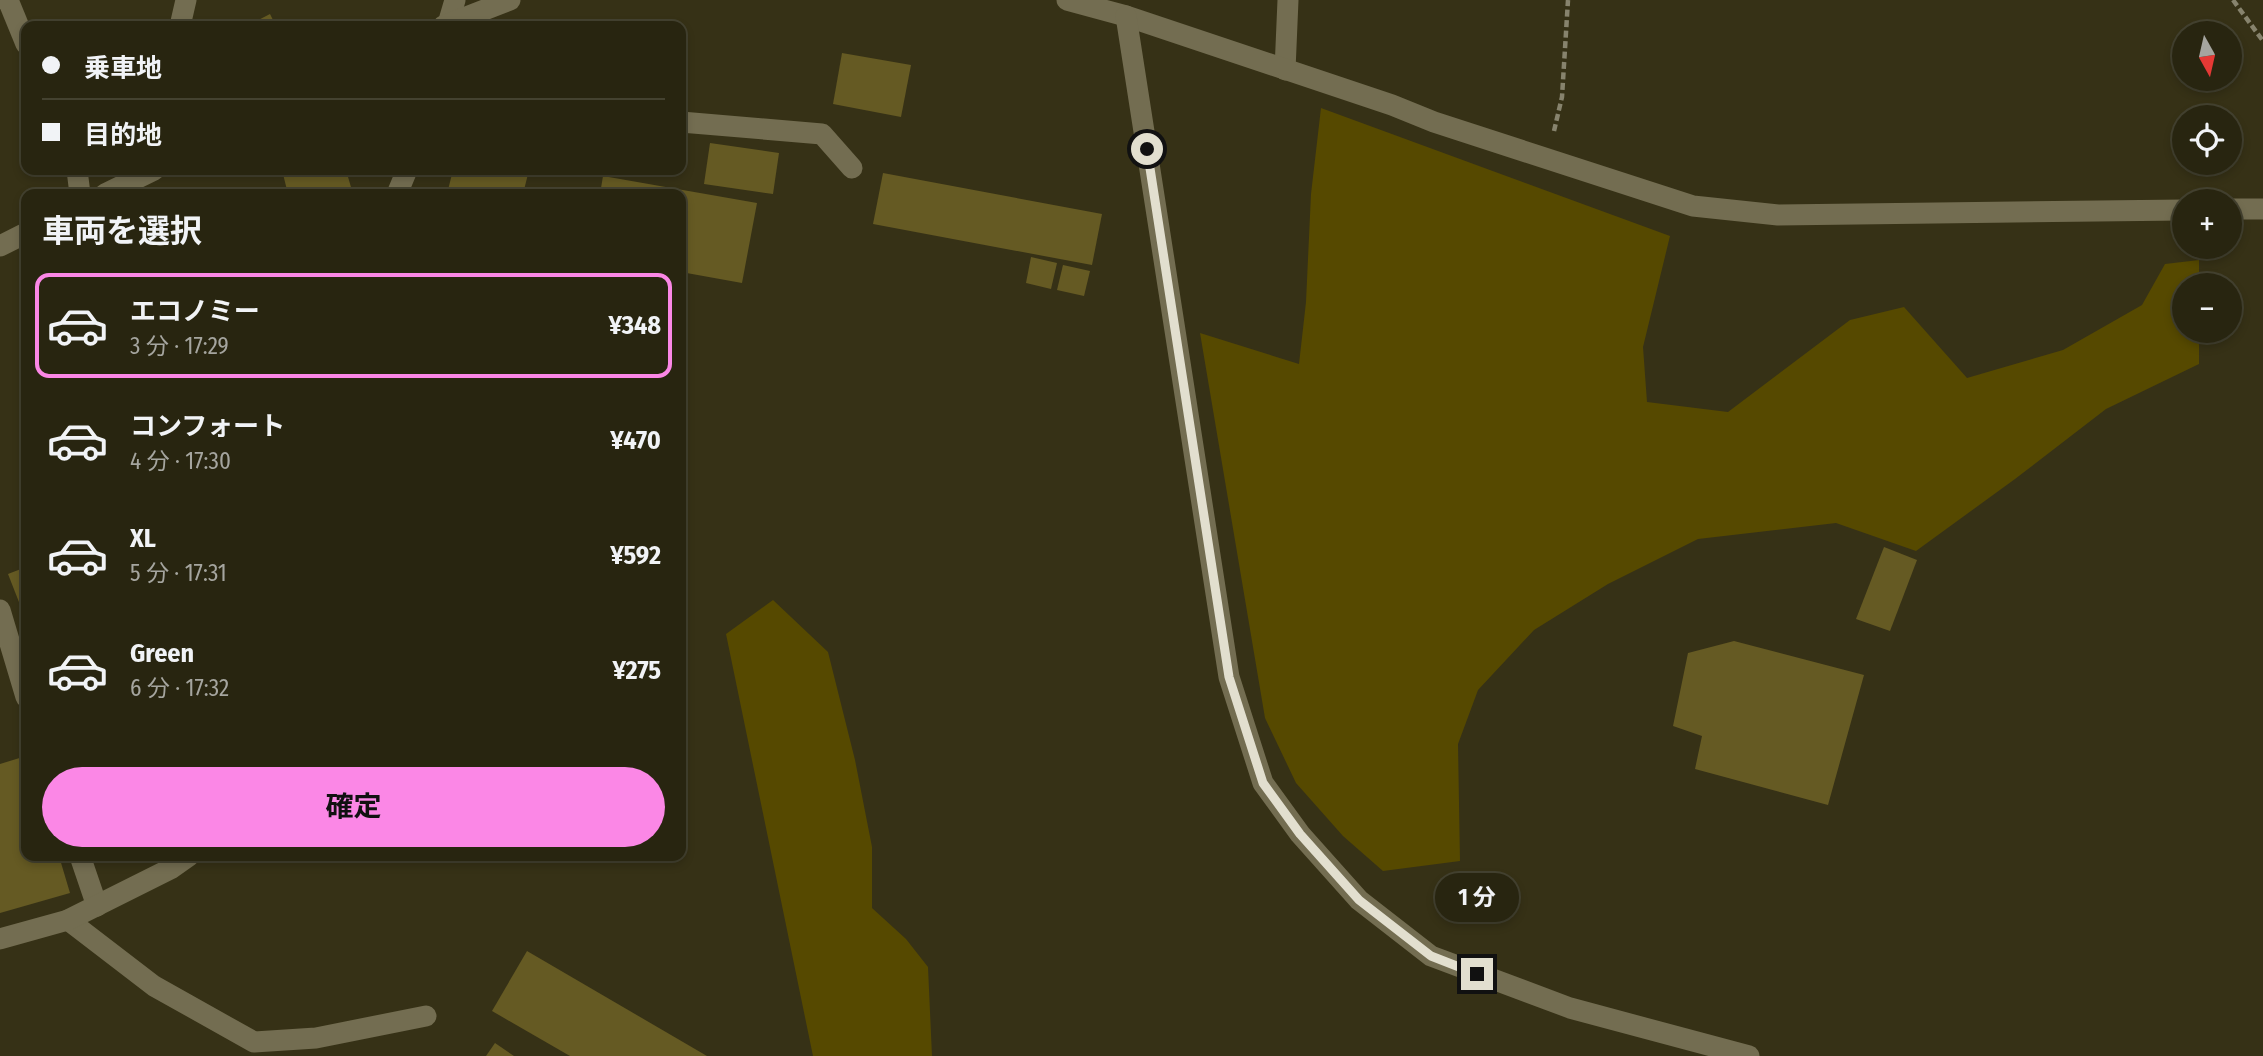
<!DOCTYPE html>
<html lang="ja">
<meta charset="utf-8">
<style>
:root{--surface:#282510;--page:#302d19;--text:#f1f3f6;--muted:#a5a59f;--line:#444230;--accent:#fb87e6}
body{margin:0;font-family:"Fira Sans Condensed","Noto Sans JP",sans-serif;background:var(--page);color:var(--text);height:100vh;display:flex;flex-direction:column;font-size:26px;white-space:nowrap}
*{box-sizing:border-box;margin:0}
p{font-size:23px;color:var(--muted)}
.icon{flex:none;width:38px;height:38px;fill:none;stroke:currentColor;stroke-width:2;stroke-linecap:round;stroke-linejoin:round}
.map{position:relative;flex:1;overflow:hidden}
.details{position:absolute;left:21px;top:189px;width:665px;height:672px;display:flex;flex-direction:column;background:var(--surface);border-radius:14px;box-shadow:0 4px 10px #0003,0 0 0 2px var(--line)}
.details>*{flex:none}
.guide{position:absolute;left:21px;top:21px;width:665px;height:154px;border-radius:14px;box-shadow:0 4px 10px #0003,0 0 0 2px var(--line);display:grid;align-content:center;height:154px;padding:0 21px;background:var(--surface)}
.needle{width:46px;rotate:172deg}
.fabs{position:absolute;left:2172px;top:21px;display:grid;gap:14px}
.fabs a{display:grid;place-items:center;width:70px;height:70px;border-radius:50%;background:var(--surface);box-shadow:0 4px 10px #0003,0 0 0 2px var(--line);font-size:35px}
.end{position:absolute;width:32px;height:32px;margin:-16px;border:9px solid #e2dfcf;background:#111;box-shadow:0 0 0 4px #111}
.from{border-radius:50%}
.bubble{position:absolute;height:49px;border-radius:24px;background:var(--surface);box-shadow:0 4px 10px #0003,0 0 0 2px var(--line);font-size:23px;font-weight:700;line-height:49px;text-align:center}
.guide b{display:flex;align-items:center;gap:24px;height:66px;font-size:26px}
.guide b+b{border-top:2px solid var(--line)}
.guide i{width:18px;height:18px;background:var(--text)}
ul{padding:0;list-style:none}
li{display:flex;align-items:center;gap:21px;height:105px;margin:0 14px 10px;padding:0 7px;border:4px solid transparent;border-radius:14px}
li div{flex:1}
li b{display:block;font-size:26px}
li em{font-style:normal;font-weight:700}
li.current{border-color:var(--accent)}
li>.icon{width:63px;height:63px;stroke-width:1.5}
h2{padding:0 21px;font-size:32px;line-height:84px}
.primary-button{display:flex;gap:14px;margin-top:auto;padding:14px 21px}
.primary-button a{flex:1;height:80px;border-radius:42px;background:var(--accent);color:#111;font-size:28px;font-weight:700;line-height:80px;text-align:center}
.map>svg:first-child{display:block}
</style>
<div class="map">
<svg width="2263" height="1056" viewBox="0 0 2263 1056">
<rect width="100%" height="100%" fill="#363116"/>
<g fill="#564900">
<polygon points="1321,108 1670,236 1643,347 1647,402 1728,412 1850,320 1904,307 1967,378 2063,350 2142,305 2165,264 2199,260 2199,285 2184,285 2184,331 2199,331 2199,364 2106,409 2015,479 1916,551 1836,523 1698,539 1608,584 1534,630 1478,690 1458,744 1460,861 1383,871 1343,836 1296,783 1265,718 1200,333 1299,364 1306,302 1311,194"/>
<polygon points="773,600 828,652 855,760 872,847 872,908 906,939 928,967 932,1056 813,1056 726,634"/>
</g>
<g fill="#655a23">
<polygon points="270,14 276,26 247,26"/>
<polygon points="842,53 911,65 901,117 833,104"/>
<polygon points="710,143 779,153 773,194 704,184"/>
<polygon points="282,170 309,170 310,173 322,170 346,170 353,194 288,194"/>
<polygon points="453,170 529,170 523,194 447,194"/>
<polygon points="883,173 1102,214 1092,265 873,224"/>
<polygon points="603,176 757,203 742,283 681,272 681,194 600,194"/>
<polygon points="1031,257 1057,263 1051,289 1026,283"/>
<polygon points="1063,265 1090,271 1084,296 1057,290"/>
<polygon points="1884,547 1917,560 1890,631 1856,619"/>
<polygon points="26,567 26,620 8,574"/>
<polygon points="1734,641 1864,675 1828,805 1695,769 1702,736 1673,726 1688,653"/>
<polygon points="26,756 26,856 59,856 70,893 0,913 0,764"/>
<polygon points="527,951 707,1056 570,1056 492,1011"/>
<polygon points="495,1043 514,1056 486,1056"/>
</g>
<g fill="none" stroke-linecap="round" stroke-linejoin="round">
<g stroke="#87836d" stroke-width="4.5" stroke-dasharray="7 3.5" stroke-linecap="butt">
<polyline points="2233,0 2263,41"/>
<polyline points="1554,131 1562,97 1568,0"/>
</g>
<g stroke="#736d51" stroke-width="21">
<polyline points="180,26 186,0"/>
<polyline points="1285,70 1288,0"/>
<polyline points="681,122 822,134 852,168"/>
<polyline points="68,920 154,986 254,1042 316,1038 426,1016"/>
</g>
<g stroke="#736d51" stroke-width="21">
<polyline points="8,0 26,44"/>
<polyline points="1067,0 1126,16 1392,105 1434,122 1693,206 1778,215 2184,210"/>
<polyline points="448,24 455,0"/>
<polyline points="443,26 510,0"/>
<polyline points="77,170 80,194"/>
<polyline points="105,194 154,170"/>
<polyline points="397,194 407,170"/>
<polyline points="2230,209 2263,209"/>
<polyline points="0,246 26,233"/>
<polyline points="0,610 26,697"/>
<polyline points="80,856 97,906"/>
<polyline points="0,939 68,920 172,868 189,856"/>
</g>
<polyline stroke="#736d51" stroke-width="21" points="1126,16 1229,677 1263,783 1300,834 1359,900 1431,956 1570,1008 1749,1056"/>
</g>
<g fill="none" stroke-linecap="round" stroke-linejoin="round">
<polyline stroke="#e2dfcf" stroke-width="9" points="1147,149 1229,677 1263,783 1300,834 1359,900 1431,956 1477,974"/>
</g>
</svg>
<div class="fabs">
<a><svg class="needle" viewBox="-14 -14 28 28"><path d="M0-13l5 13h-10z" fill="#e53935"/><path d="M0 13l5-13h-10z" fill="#a5a59f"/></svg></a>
<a><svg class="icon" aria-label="locate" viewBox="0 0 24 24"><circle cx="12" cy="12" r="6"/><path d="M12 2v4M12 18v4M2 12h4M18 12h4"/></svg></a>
<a>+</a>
<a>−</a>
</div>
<i class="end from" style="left:1147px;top:149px"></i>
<i class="end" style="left:1477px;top:974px"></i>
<div class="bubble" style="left:1435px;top:873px;width:84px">1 分</div>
<div class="guide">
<b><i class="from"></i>乗車地</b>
<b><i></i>目的地</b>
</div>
<section class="details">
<h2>車両を選択</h2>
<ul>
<li class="current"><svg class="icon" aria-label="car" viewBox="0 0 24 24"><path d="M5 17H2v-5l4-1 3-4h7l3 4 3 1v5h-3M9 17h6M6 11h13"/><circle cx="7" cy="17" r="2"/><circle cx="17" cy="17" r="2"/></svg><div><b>エコノミー</b><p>3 分 · 17:29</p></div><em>¥348</em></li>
<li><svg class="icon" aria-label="car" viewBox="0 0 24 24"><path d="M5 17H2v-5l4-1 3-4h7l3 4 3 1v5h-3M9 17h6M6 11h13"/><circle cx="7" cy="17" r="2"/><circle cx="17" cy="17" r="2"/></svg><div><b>コンフォート</b><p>4 分 · 17:30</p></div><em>¥470</em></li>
<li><svg class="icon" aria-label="car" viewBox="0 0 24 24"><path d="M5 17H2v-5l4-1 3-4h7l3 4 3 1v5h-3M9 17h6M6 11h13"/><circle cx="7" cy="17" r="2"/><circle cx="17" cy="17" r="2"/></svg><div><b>XL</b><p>5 分 · 17:31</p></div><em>¥592</em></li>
<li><svg class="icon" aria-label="car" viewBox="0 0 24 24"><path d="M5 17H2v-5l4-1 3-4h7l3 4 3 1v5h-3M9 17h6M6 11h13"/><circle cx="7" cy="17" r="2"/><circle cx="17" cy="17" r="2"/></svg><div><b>Green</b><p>6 分 · 17:32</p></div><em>¥275</em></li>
</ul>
<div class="primary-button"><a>確定</a></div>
</section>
</div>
